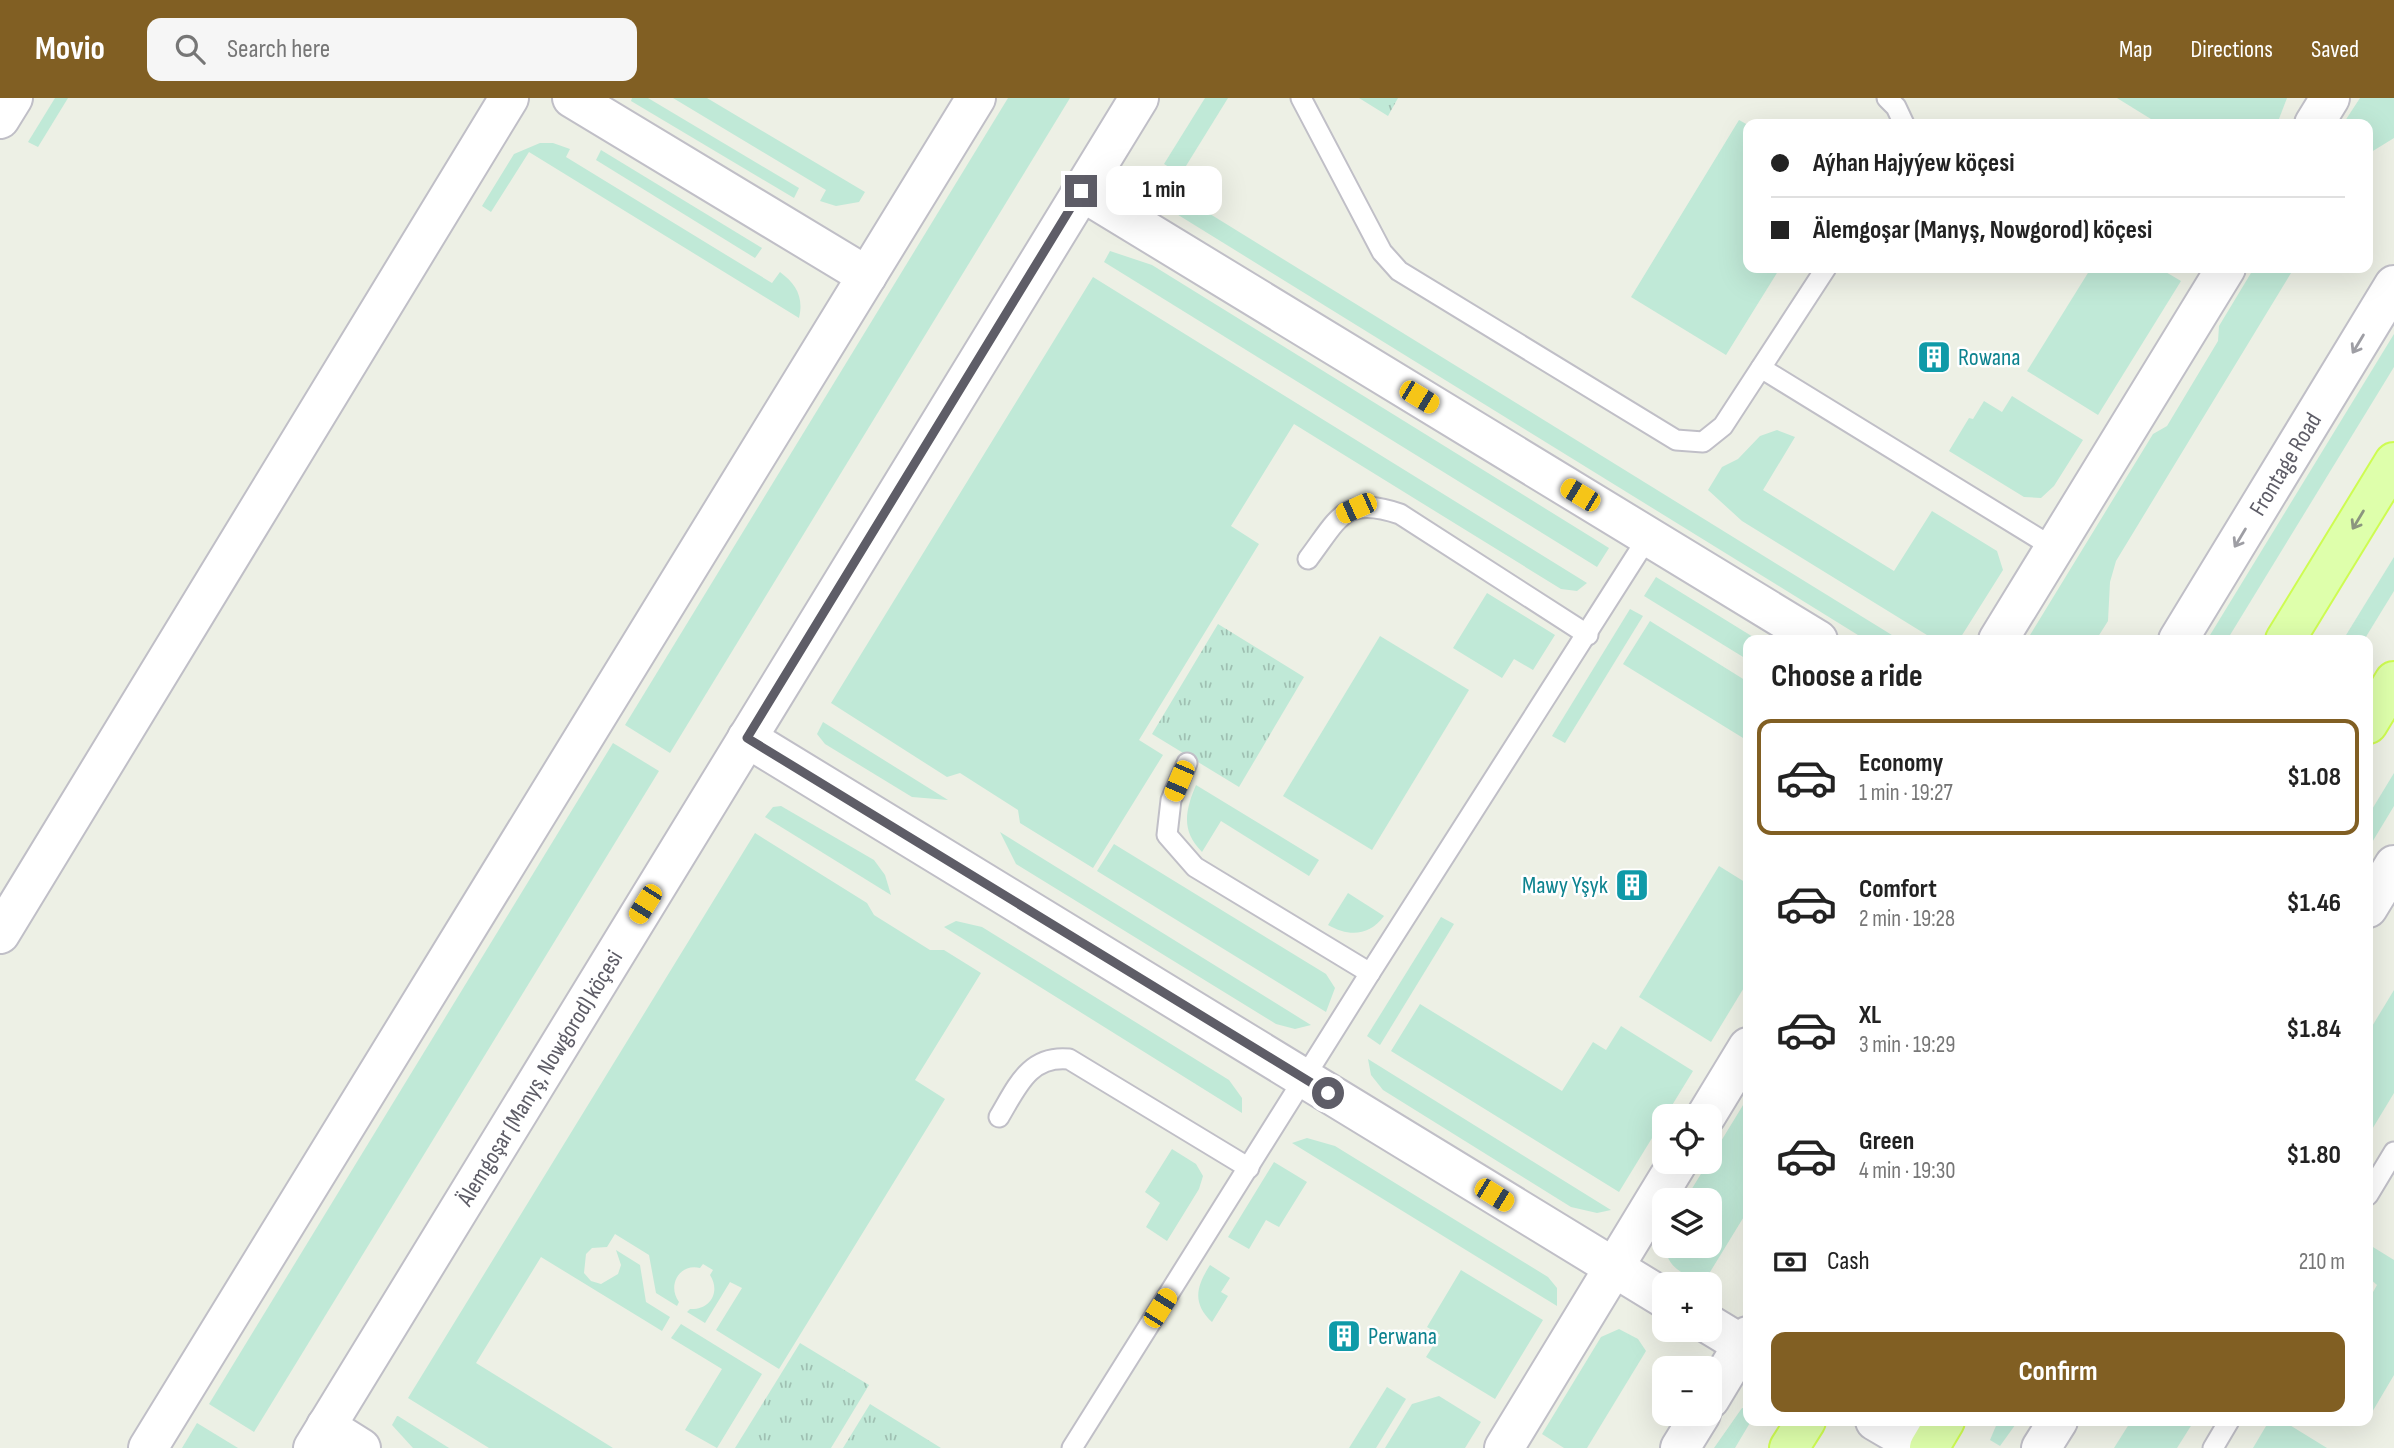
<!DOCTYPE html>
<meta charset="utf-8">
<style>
:root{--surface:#fff;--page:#f6f6f6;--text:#222;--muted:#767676;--line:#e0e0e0;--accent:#815f23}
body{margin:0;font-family:"Sofia Sans Condensed",sans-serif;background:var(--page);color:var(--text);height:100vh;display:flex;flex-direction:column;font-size:26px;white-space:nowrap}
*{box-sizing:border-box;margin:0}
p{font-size:23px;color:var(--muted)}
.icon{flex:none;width:38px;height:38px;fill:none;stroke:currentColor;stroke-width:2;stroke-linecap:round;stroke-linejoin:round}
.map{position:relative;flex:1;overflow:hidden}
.panel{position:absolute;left:1743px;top:537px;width:630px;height:791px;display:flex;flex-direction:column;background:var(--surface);border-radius:14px;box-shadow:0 7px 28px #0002}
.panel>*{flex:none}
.top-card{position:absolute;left:1743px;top:21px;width:630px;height:154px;border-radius:14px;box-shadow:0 7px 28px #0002;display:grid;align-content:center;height:154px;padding:0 28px;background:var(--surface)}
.controls{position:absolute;left:1652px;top:1006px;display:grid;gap:14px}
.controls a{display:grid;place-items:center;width:70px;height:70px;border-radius:14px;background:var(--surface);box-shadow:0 7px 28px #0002;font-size:35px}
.end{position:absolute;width:32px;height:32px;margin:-16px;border:9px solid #5e5d67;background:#fff;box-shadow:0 0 0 4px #fff}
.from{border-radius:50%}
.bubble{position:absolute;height:49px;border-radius:14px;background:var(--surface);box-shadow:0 7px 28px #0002;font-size:23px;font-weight:700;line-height:49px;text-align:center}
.car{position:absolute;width:21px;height:42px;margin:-21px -10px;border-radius:9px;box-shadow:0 0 5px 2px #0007;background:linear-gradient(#f5c518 24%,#345 0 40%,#f5c518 0 76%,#345 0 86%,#f5c518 0)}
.top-card b{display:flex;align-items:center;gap:24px;height:66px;font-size:26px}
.top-card b+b{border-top:2px solid var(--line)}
.top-card i{width:18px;height:18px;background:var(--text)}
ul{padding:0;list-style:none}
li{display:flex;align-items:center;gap:21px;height:116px;margin:0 14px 10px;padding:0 14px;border:4px solid transparent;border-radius:14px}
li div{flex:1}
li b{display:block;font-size:26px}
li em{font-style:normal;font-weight:700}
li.active{border-color:var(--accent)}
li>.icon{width:63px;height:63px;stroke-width:1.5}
h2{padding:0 28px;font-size:32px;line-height:84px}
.pay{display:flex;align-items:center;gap:18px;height:77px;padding:0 28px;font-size:26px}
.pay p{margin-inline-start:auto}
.button{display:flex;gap:14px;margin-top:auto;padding:14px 28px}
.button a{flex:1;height:80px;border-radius:14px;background:var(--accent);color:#fff;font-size:28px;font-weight:700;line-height:80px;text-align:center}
header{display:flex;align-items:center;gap:42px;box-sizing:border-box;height:98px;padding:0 35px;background:var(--accent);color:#fff}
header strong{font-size:33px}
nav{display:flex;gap:38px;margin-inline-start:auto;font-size:24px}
.search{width:490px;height:63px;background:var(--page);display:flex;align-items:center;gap:18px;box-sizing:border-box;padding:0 24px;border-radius:14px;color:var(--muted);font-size:26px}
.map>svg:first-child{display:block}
</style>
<header>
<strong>Movio</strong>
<div class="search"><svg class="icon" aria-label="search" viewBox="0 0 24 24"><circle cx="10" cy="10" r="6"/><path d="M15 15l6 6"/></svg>Search here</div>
<nav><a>Map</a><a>Directions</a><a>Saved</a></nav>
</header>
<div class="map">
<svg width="2394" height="1350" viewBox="0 0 2394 1350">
<defs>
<pattern id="park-tufts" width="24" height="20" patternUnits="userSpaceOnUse" patternTransform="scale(1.75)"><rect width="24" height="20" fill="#c0e9d7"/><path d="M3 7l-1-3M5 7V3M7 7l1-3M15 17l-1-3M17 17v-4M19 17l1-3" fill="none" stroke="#9fc0b2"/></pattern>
</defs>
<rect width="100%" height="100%" fill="#edf0e5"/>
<g fill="#c0e9d7">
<polygon points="55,0 68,0 38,49 28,44"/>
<polygon points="632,0 648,0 799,90 794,100 631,3"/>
<polygon points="673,0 707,0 865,94 859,104 836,108 820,103 826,92"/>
<polygon points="1008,0 1070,0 670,655 625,627"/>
<polygon points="1205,0 1228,0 1181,76 1164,66"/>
<polygon points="2117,0 2287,0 2277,26 2159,26"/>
<polygon points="2360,0 2394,0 2394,40 2368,56 2368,26 2343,26"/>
<polygon points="1739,22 1748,27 1748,170 1780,170 1726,257 1631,199"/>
<path d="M540,45H553L570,51L566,59L772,185L780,174C796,186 804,199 799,220L529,54L491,114L482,108L514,56Z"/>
<polygon points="601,52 762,150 755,160 596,62"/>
<polygon points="1155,82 1900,542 1866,542 1154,102 1148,92"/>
<polygon points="1110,153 1152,167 1609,450 1597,469 1104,164"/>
<polygon points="2091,170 2159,170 2181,183 2098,317 2027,273"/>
<polygon points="2254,170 2294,170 2116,463 2110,484 2108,523 2096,542 2027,542 2153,336 2167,328 2218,243 2219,228"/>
<polygon points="1093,179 1587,485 1577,493 1561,491 1294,326 1231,428 1259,446 1139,642 1163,657 1093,770 1020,725 1018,712 960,675 947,679 831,605"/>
<polygon points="2394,236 2394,269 2227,542 2207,542"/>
<polygon points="2012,298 2083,342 2054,388 2041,400 2024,399 1949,353 1969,320 1973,321 1984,303 2002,314"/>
<polygon points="1777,332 1795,339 1763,392 1894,473 1932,413 1997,453 2003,472 1959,542 1935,542 1742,423 1708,392 1722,369 1738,361 1760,338"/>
<polygon points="2394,459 2394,493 2364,542 2343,542"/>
<polygon points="1656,479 1758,542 1748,542 1748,562 1644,498"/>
<polygon points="1487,495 1555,537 1533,572 1514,561 1502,580 1453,550"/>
<polygon points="1630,511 1643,518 1565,645 1552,638"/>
<polygon points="1650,523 1748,584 1748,643 1623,566"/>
<polygon points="1380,538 1469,592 1372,752 1283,698"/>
<polygon points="823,624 948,702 912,699 825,646 817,636"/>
<polygon points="613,645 659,673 254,1334 209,1306"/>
<polygon points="2394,675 2394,708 2368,751 2368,718"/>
<path d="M1196,687L1319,762L1309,778L1221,723L1202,754C1181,733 1185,713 1196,687Z"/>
<polygon points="781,708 874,762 885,777 891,797 765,719 773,709"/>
<polygon points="1000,734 1311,927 1295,931 1276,926 1016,766"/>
<path d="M755,735L867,805L874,817L930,852H944L981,875L915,982L945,1001L779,1271L716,1232L742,1190L730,1184L705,1225L687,1214L690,1211C710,1212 721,1194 710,1177L713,1172L703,1166L700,1170C679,1165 667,1188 679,1204L677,1208L656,1195L649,1157L615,1136L607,1149L592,1150L586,1156L584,1175L591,1183L601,1186L618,1176L621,1167L616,1152L640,1167L646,1204L670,1219L662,1233L541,1159L476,1265L613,1350H489L408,1300Z"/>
<polygon points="1114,746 1326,876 1335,890 1326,914 1097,773"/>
<polygon points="1719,768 1748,786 1748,883 1711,944 1639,899"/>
<path d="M1348,795L1384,818C1369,838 1349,839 1328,827Z"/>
<polygon points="1441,819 1454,826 1380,947 1367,938"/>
<polygon points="956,823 982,829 1229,982 1242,1000 1242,1015 944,829"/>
<polygon points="2394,892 2394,995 2368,1038 2368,935"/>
<polygon points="1420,906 1562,993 1593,944 1606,952 1621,928 1693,973 1619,1094 1391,953"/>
<polygon points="1368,961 1611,1112 1597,1115 1571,1109 1383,992 1371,977"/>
<path d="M1748,999V1112L1707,1179C1687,1182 1666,1169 1665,1148H1710V1102H1685Z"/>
<polygon points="1307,1040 1335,1048 1548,1179 1557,1190 1557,1208 1292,1045"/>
<polygon points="1172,1051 1196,1066 1203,1078 1199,1091 1167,1143 1146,1129 1160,1105 1145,1094"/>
<polygon points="1274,1064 1307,1084 1279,1129 1266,1122 1249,1151 1228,1139"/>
<polygon points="2368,1146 2394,1162 2394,1277 2368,1321 2368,1203 2377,1187 2368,1179"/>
<path d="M1210,1167L1230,1180L1221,1194L1228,1198L1212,1224C1192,1205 1196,1189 1210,1167Z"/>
<polygon points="1461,1172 1543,1222 1495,1301 1426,1259 1440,1237 1427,1229"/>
<polygon points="681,1226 762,1276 717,1350 685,1332 722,1271 671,1240"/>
<polygon points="1619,1231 1638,1241 1646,1253 1587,1350 1564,1350 1542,1336 1601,1239"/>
<polygon points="1387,1289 1406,1301 1376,1350 1349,1350"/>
<polygon points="1439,1298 1481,1324 1465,1350 1385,1350 1412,1306"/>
<polygon points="1742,1310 1748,1311 1748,1323 1751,1323 1735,1350 1714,1350"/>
<polygon points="397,1318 398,1318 449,1350 413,1350 392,1327"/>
<polygon points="1998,1323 2018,1323 2000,1348 1990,1342"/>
<polygon points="2131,1323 2194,1323 2177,1350 2114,1350"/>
<polygon points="2269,1323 2283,1323 2327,1350 2253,1350"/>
<polygon points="197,1325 238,1350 182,1350"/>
</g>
<g fill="url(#park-tufts)">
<polygon points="1359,0 1398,0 1388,18"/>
<polygon points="1218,526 1304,579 1239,689 1152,636"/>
<polygon points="800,1245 869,1287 831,1350 735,1350"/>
<polygon points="870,1306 941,1350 843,1350"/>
</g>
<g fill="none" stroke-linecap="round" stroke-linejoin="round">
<g stroke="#c0bfc7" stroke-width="23">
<g id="service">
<polyline points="1301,0 1382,154 1399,173 1676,342 1703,344 1723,328 1826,170"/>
<polyline points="1887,0 1896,9 1904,26"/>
<polyline points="1761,270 2054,450"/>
<path d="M1308,461C1339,420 1344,397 1400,416L1588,537"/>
<polyline points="1187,665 1171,702 1167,737 1195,769 1370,875"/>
<path d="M999,1019C1017,989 1029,957 1069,961L1249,1070"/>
<polyline points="2368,1097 2394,1054"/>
<polyline points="1072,1350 1370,875 1648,439"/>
<polyline points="2213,1350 2229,1323"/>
</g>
</g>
<g stroke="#c0bfc7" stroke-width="42">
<g id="minor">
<polyline points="572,0 867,178"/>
<polyline points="0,21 13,0"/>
<polyline points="2314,26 2330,0"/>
<polyline points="1081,93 1818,542"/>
<polyline points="1998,542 2226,170"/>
<path id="s1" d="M2178,542L2394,187"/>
<polyline points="747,640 1664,1200"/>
<polyline points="2368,810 2394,767"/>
<polyline points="0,836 509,0"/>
<polyline points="1706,1018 1748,949"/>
<polyline points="1710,1227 1748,1250"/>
<polyline points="1710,1301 1748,1238"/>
<polyline points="1875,1323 1921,1350"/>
<polyline points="326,1328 361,1350"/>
<polyline points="148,1350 976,0"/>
<path id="s2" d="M313,1350L1139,0"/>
<polyline points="1504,1350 1678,1064"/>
<polyline points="1680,1350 1701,1316"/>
<polyline points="2041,1350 2058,1323"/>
</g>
</g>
<g stroke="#cefc52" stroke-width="42">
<g id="primary">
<polyline points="2285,542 2394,364"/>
<polyline points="2368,626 2394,583"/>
<polyline points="1789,1350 1806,1323"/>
<polyline points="1929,1350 1945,1323"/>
</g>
</g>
<use href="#service" stroke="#fff" stroke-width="19"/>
<use href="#minor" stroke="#fff" stroke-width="38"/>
<use href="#primary" stroke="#deffab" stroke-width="38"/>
</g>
<defs><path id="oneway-shaft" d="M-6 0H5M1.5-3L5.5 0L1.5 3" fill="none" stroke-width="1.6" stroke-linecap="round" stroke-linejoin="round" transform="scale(1.75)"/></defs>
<g stroke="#9e9ea4">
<use href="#oneway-shaft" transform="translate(2358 246) rotate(121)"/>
<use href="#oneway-shaft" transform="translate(2240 440) rotate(121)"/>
</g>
<use stroke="#8b967f" href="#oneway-shaft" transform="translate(2358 422) rotate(121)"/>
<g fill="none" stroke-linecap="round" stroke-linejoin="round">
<polyline stroke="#5e5d67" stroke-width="9" points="1081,93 747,640 1328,995"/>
</g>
<defs>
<g id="building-square" transform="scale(1.75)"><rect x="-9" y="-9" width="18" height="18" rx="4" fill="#0f9aa8" stroke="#fff"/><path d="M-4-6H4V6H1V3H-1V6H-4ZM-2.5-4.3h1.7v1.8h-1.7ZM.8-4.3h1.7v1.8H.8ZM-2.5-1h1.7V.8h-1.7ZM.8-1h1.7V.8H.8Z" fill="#fff"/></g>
</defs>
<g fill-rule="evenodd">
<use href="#building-square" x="1934" y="259"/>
<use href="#building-square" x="1632" y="787"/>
<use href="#building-square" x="1344" y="1238"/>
</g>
<g text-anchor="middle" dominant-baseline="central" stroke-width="5" stroke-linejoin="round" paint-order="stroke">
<g font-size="24" fill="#0d838f" stroke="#fff" text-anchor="start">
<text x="1958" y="259">Rowana</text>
<text x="1608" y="787" text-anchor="end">Mawy Yşyk</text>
<text x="1368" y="1238">Perwana</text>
</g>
<g font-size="24" fill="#5e5d67" stroke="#fff">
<text stroke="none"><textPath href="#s1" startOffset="206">Frontage Road</textPath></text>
<text stroke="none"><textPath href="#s2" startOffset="434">Älemgoşar (Manyş, Nowgorod) köçesi</textPath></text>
</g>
</g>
</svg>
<div class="controls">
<a><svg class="icon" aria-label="locate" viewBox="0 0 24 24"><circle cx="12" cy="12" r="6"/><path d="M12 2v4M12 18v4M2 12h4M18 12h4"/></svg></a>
<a><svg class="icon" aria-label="layers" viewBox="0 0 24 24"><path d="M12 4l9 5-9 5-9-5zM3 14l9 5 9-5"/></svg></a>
<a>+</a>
<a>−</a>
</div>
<i class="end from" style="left:1328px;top:995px"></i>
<i class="end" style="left:1081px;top:93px"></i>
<div class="bubble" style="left:1106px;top:68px;width:116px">1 min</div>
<i class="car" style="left:1419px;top:299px;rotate:121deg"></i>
<i class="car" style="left:1580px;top:397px;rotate:301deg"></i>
<i class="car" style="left:1356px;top:410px;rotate:246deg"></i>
<i class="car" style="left:1179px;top:683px;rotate:203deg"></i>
<i class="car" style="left:645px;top:806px;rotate:212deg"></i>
<i class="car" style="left:1494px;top:1097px;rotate:122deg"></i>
<i class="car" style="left:1160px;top:1210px;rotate:32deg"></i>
<div class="top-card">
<b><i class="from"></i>Aýhan Hajyýew köçesi</b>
<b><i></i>Älemgoşar (Manyş, Nowgorod) köçesi</b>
</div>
<section class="panel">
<h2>Choose a ride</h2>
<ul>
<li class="active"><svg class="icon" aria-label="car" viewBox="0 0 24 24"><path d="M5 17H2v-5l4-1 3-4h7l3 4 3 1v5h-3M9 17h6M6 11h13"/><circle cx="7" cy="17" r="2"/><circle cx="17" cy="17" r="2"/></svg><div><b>Economy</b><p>1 min · 19:27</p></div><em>$1.08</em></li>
<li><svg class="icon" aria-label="car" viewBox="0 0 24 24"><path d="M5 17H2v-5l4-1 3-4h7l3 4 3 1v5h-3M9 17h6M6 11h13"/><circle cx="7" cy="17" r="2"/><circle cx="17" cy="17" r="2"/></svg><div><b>Comfort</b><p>2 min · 19:28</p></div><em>$1.46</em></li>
<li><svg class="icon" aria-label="car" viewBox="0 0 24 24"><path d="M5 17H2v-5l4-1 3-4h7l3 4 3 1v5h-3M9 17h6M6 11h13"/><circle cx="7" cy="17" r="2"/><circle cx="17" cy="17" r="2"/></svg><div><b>XL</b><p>3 min · 19:29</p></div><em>$1.84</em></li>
<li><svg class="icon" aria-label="car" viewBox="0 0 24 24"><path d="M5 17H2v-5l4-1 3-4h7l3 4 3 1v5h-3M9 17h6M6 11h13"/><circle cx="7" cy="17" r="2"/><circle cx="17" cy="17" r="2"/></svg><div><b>Green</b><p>4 min · 19:30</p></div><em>$1.80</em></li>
</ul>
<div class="pay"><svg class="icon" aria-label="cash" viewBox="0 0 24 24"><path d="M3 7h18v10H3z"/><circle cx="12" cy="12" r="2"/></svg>Cash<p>210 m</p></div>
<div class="button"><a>Confirm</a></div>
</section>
</div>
